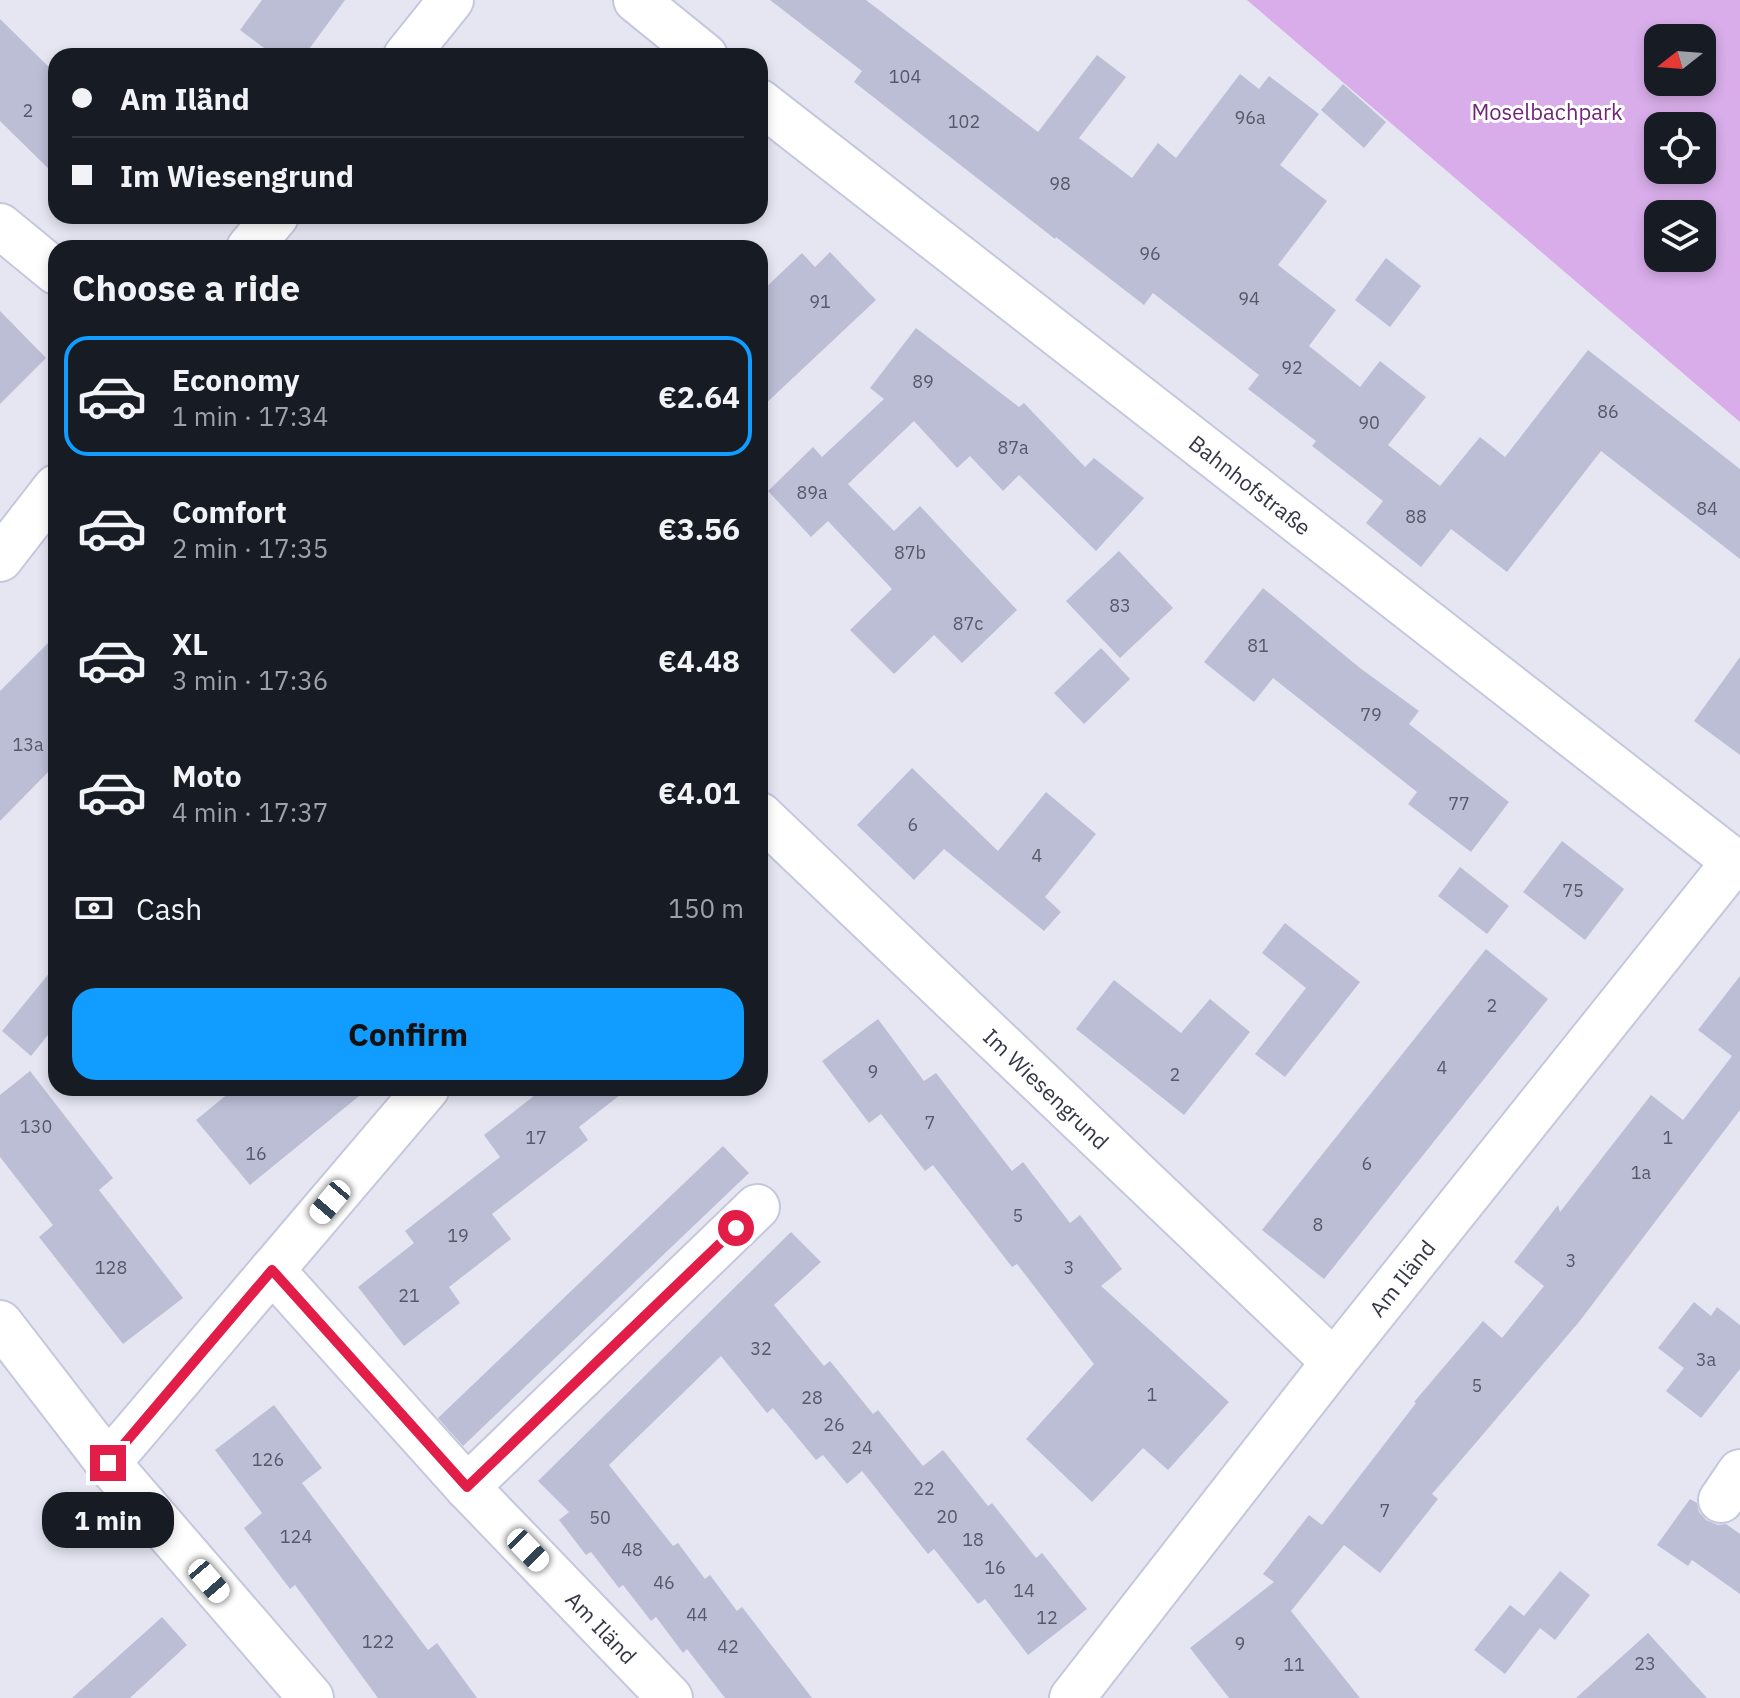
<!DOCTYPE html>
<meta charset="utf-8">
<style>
:root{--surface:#171b24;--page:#242831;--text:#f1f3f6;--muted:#9ea1a6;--line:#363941;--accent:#119cff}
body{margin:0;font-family:"IBM Plex Sans",sans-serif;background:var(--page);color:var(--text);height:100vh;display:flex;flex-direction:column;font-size:30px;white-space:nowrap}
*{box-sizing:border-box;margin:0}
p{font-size:26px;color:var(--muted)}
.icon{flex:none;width:44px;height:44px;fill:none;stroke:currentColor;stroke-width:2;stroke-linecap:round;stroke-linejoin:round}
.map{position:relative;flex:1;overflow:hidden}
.details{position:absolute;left:48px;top:240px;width:720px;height:856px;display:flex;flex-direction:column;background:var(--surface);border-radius:24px;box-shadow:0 4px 12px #0003}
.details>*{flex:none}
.banner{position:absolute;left:48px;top:48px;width:720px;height:176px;border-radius:24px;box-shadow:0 4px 12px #0003;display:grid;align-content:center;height:176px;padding:0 24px;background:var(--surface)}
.needle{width:52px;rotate:253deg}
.fabs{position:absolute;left:1644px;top:24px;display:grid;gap:16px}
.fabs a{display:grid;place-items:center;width:72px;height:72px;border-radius:16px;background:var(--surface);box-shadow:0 4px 12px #0003;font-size:40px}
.end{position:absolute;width:36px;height:36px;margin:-18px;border:10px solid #e11d48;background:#fff;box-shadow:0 0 0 4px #fff}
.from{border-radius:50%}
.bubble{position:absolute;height:56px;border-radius:24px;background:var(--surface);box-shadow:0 4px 12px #0003;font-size:26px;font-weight:800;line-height:56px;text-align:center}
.car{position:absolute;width:24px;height:48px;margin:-24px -12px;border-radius:10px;box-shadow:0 0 6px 2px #0007;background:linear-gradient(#fff 24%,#345 0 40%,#fff 0 76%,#345 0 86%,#fff 0)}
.banner b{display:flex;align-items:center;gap:28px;height:76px;font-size:30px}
.banner b+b{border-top:2px solid var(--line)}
.banner i{width:20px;height:20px;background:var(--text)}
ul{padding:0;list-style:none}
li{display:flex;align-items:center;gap:24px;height:120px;margin:0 16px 12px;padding:0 8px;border:4px solid transparent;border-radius:24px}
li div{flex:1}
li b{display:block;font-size:30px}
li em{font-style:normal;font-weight:800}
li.current{border-color:var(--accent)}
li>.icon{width:72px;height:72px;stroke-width:1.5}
h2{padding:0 24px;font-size:36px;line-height:96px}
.pay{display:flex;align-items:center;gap:20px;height:88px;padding:0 24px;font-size:30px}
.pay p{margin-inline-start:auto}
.action{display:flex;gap:16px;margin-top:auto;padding:16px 24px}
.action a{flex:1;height:92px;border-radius:24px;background:var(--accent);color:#111;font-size:32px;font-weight:800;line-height:92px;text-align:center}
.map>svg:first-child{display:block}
</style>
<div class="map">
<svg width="1740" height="1698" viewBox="0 0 1740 1698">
<rect width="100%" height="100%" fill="#e6e6f3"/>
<path fill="#d8ade9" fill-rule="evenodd" d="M1247,0H1740V422ZM1658,38H1702V82H1658ZM1658,126H1702V170H1658ZM1658,214H1702V258H1658Z"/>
<g fill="#bbbed5">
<polygon points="262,0 345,0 304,56 275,56 240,30"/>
<polygon points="770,0 866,0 1038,132 1097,55 1126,77 1079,138 1132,178 1158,143 1176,158 1240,74 1259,89 1269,76 1319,114 1280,165 1327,201 1278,265 1336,310 1309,346 1360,387 1380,361 1426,397 1388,445 1440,486 1480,437 1505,457 1588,350 1740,469 1740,559 1601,451 1507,572 1451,529 1421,567 1366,523 1383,501 1312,446 1316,441 1248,389 1259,375 1153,293 1144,305 1056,237 1055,239 854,82 862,71"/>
<polygon points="0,19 56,74 56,176 0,121"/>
<polygon points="1343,84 1386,122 1364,148 1321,110"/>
<polygon points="830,252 876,300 760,409 760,293 802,253 815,267"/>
<polygon points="1386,258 1421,286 1390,327 1355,300"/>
<polygon points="0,311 46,358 0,404"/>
<polygon points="916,328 1019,407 1024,403 1085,467 1094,458 1144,498 1096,551 1019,475 1003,491 970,456 957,468 914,421 848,484 894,531 920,506 1017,610 962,663 934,635 894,674 850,630 892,589 828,521 811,537 768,491 813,447 822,457 884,399 870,388"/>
<polygon points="1119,551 1173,608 1120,658 1066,601"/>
<polygon points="1263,588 1360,668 1419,711 1409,724 1509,802 1471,852 1408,804 1417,792 1273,678 1254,702 1204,662"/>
<polygon points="56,635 56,764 0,821 0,691"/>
<polygon points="1101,648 1130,679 1084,724 1054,693"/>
<polygon points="1740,657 1740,755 1694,721"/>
<polygon points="912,768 998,851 1046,792 1096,834 1045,897 1061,912 1044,931 944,849 914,880 857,825"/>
<polygon points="1562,841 1624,889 1585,940 1523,892"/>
<polygon points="1460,867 1509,906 1487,934 1438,896"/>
<polygon points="1285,923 1360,982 1285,1077 1255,1054 1306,988 1262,953"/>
<polygon points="1486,949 1548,999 1324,1279 1262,1230"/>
<polygon points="56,965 56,1025 31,1056 2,1031"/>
<polygon points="1740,976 1740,1110 1579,1322 1432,1494 1438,1499 1380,1573 1344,1545 1291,1611 1360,1698 1229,1698 1190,1648 1274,1582 1263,1574 1309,1515 1322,1525 1416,1403 1414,1402 1483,1321 1502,1338 1544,1286 1514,1262 1558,1205 1560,1212 1651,1095 1683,1120 1732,1056 1698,1030"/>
<polygon points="1114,980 1181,1033 1210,999 1250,1032 1184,1115 1076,1029"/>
<polygon points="878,1019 924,1081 936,1073 1012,1171 1023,1162 1070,1223 1080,1215 1122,1269 1101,1286 1229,1402 1168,1470 1143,1448 1092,1502 1026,1439 1094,1364 1017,1264 1012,1267 933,1165 925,1171 881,1114 869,1123 822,1061"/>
<polygon points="30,1071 113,1178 99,1190 183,1298 123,1344 39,1237 53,1225 0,1157 0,1095"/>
<polygon points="235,1088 369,1088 250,1185 196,1120"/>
<polygon points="544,1088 629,1088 579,1127 588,1140 492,1214 511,1239 449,1287 460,1303 404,1346 358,1287 414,1243 405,1231 500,1157 484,1135"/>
<polygon points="723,1146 749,1173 463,1446 438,1418"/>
<polygon points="791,1232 821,1262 774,1305 824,1366 830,1361 873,1414 878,1410 923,1466 943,1450 988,1506 992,1503 1036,1558 1042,1553 1087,1609 1028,1655 985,1599 978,1604 934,1549 928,1554 862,1471 847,1484 823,1455 816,1460 773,1408 767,1413 721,1356 609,1465 673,1546 678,1543 705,1579 710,1575 737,1611 742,1607 812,1698 725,1698 687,1649 683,1653 656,1617 651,1621 623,1585 619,1588 591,1552 586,1555 559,1520 569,1512 538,1481"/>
<polygon points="1694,1302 1711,1316 1717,1307 1740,1325 1740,1369 1701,1418 1666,1391 1684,1368 1658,1348"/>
<polygon points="274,1405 322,1468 302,1483 428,1650 437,1643 477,1698 378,1698 295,1585 290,1589 244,1528 262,1513 215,1450"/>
<polygon points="1690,1499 1697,1503 1699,1512 1706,1520 1718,1525 1726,1524 1740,1534 1740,1594 1692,1560 1688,1566 1657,1545"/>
<polygon points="1560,1571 1590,1595 1555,1640 1540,1628 1505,1674 1474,1650 1510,1605 1524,1616"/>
<polygon points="162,1617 187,1645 130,1698 72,1698"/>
<polygon points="1648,1633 1707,1698 1576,1698"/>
</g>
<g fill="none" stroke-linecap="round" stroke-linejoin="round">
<g stroke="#c5c7dd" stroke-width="48">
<g id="minor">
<polyline points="636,0 705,56"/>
<polyline points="406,56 451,0"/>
<path id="s1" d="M760,102L1740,866"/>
<polyline points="0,226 56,272"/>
<polyline points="249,248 276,216"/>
<polyline points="0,559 56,487"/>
<path id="s2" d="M760,815L1334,1362"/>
<path id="s3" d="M272,1270L467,1487L670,1698"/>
<polyline points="0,1323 108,1463 311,1698"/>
<polyline points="108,1463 427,1088"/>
<polyline points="467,1487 757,1207"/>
<polyline points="1721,1500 1740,1472"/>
<path id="s4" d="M1072,1698L1334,1362L1734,862"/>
</g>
</g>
<use href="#minor" stroke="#fff" stroke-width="44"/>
</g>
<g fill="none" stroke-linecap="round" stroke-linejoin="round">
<polyline stroke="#e11d48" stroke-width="10" points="108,1463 272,1270 467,1487 736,1228"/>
</g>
<g text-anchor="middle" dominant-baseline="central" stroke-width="6" stroke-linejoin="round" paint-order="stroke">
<g font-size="18" fill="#56596a">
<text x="905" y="76">104</text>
<text x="28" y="110">2</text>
<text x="1250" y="117">96a</text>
<text x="964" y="121">102</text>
<text x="1060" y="183">98</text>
<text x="1150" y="253">96</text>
<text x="1249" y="298">94</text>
<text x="820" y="301">91</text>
<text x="1292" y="367">92</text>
<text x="923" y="381">89</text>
<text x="1608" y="411">86</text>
<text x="1369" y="422">90</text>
<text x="1013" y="447">87a</text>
<text x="812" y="492">89a</text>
<text x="1707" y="508">84</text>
<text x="1416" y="516">88</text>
<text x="910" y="552">87b</text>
<text x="1120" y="605">83</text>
<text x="968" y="623">87c</text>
<text x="1258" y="645">81</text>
<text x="1371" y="714">79</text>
<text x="28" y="744">13a</text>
<text x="1459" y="803">77</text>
<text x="913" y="824">6</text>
<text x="1037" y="855">4</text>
<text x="1573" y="890">75</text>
<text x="1492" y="1005">2</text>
<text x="1442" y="1067">4</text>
<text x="873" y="1071">9</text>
<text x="1175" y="1074">2</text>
<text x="930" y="1122">7</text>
<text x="36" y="1126">130</text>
<text x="536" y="1137">17</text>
<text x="1668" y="1137">1</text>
<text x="256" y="1153">16</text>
<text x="1367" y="1163">6</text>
<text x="1641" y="1172">1a</text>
<text x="1018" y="1215">5</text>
<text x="1318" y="1224">8</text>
<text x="458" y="1235">19</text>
<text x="1571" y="1260">3</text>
<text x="111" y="1267">128</text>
<text x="1069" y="1267">3</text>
<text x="409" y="1295">21</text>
<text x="761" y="1348">32</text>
<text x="1706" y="1359">3a</text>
<text x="1477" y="1385">5</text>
<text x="1152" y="1394">1</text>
<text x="812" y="1397">28</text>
<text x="834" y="1424">26</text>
<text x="862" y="1447">24</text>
<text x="268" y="1459">126</text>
<text x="924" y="1488">22</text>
<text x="1385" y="1510">7</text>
<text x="947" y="1516">20</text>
<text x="600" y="1517">50</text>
<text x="296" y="1536">124</text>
<text x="973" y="1539">18</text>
<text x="632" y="1549">48</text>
<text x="995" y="1567">16</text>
<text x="664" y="1582">46</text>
<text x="1024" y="1590">14</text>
<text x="697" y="1614">44</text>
<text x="1047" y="1617">12</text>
<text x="378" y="1641">122</text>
<text x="1240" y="1643">9</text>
<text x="728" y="1646">42</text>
<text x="1645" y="1663">23</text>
<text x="1294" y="1664">11</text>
</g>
<g font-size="22" fill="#702779" stroke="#fff">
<text x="1547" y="111">Moselbachpark</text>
</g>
<g font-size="22" fill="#353746" stroke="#fff">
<text stroke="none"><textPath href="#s1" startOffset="622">Bahnhofstraße</textPath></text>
<text stroke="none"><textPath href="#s2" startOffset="396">Im Wiesengrund</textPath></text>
<text stroke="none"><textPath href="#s4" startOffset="534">Am Iländ</textPath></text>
<text stroke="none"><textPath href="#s3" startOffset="486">Am Iländ</textPath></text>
</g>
</g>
</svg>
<div class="fabs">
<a><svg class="needle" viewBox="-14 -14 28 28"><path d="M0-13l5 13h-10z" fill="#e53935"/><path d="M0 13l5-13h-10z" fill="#9ea1a6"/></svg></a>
<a><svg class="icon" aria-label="locate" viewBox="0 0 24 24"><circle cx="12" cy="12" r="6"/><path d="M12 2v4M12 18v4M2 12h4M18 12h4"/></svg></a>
<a><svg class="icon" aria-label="layers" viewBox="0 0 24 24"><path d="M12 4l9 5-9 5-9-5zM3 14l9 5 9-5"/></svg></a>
</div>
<i class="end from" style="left:736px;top:1228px"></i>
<i class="end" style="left:108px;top:1463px"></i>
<div class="bubble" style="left:42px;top:1492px;width:132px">1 min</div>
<i class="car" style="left:330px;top:1202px;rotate:220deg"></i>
<i class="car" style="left:528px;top:1550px;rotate:136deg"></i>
<i class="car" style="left:209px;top:1581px;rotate:139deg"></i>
<div class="banner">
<b><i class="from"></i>Am Iländ</b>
<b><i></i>Im Wiesengrund</b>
</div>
<section class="details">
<h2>Choose a ride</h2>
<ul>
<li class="current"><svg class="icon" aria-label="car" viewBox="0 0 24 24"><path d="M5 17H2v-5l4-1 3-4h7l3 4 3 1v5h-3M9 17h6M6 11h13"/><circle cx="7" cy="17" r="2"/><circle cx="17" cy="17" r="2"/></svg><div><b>Economy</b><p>1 min · 17:34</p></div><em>€2.64</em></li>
<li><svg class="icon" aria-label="car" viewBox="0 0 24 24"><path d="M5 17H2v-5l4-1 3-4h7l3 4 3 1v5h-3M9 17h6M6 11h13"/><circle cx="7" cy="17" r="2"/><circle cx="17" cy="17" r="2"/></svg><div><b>Comfort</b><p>2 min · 17:35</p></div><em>€3.56</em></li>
<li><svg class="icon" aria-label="car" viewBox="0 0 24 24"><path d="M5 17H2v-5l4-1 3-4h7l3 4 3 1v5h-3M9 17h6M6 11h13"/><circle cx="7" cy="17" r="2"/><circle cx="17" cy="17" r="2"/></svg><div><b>XL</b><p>3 min · 17:36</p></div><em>€4.48</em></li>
<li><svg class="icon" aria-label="car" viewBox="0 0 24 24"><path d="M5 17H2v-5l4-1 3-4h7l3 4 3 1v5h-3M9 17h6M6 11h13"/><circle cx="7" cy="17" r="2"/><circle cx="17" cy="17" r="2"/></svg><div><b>Moto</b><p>4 min · 17:37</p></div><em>€4.01</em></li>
</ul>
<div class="pay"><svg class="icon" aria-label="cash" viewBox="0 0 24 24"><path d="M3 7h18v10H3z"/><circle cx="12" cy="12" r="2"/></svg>Cash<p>150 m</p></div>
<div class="action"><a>Confirm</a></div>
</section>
</div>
